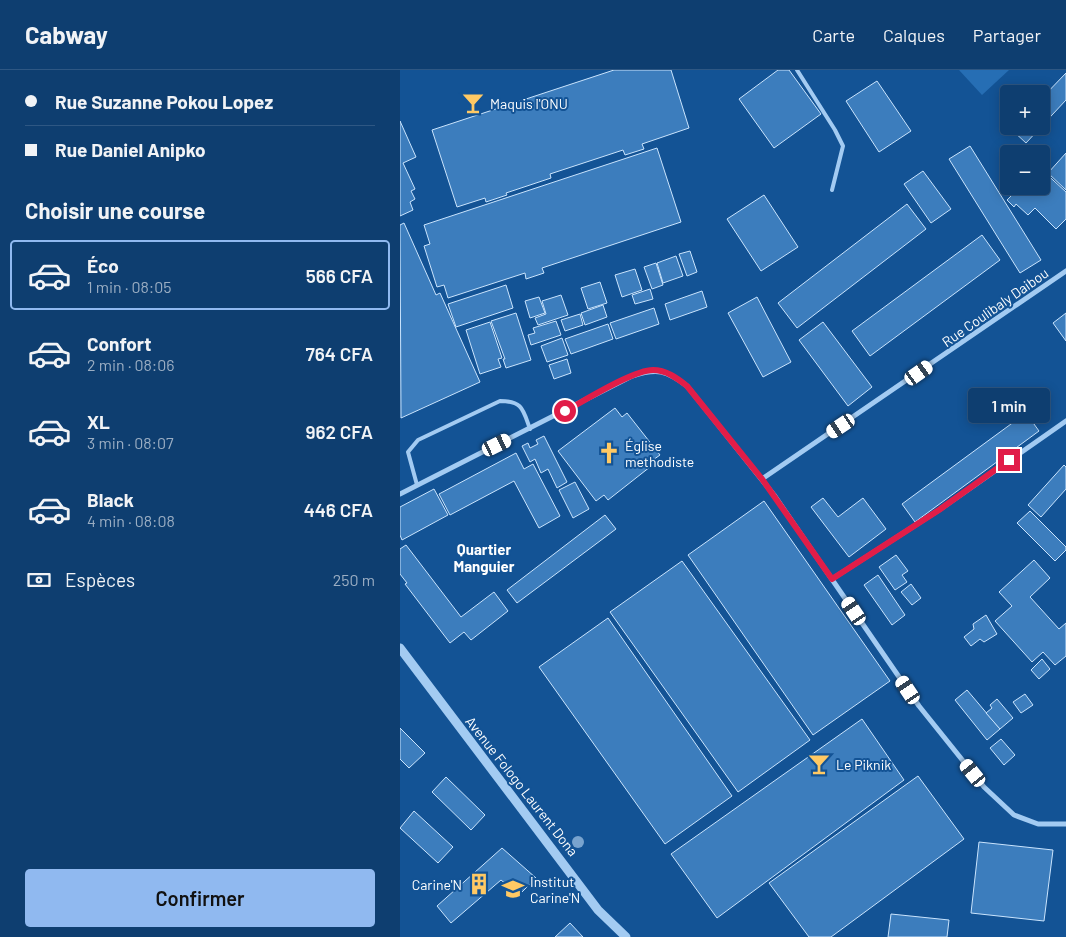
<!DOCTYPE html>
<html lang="fr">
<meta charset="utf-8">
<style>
:root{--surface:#0e3e70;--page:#1c4978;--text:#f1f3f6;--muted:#9baec3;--line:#2e5783;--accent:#90b9f0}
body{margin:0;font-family:Barlow,sans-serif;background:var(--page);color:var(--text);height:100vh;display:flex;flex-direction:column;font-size:19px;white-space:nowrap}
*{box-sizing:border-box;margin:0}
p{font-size:16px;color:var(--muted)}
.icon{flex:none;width:28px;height:28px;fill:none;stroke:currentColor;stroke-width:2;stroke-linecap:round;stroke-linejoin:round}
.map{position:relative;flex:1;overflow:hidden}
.details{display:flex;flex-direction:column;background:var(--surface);width:400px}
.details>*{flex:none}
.banner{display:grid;align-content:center;height:110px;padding:0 25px;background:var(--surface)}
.tools{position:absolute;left:600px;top:15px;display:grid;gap:10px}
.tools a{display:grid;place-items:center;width:50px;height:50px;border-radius:5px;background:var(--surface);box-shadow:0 2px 12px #0003,0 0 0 1px var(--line);font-size:25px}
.end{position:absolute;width:22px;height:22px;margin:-11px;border:6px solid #e11d48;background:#fff;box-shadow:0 0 0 2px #fff}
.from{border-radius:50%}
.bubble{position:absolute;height:35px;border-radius:5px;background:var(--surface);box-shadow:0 2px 12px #0003,0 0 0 1px var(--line);font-size:16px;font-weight:600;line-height:35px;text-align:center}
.car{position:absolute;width:15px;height:30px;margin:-15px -8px;border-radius:6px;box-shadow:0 0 4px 1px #0007;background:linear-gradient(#fff 24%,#345 0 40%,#fff 0 76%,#345 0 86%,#fff 0)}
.banner b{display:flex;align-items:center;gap:18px;height:48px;font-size:19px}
.banner b+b{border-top:1px solid var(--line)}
.banner i{width:12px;height:12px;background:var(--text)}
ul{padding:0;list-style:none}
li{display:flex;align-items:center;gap:15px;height:70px;margin:0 10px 8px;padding:0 15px;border:2px solid transparent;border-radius:5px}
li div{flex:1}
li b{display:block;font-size:19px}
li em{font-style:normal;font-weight:600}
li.on{border-color:var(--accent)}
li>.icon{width:45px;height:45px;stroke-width:1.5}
h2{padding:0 25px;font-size:22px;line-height:60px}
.pay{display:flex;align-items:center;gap:12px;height:55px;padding:0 25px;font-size:19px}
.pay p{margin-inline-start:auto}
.primary-button{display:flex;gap:10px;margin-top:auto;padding:10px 25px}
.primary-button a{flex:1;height:58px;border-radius:5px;background:var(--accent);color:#111;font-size:20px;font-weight:600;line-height:58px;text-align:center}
header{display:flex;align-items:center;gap:30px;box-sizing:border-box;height:70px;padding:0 25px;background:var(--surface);border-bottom:1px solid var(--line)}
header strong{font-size:24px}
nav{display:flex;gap:28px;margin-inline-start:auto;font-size:18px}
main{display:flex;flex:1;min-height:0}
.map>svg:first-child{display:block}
</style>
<header>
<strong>Cabway</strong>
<nav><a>Carte</a><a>Calques</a><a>Partager</a></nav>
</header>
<main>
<section class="details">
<div class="banner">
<b><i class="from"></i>Rue Suzanne Pokou Lopez</b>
<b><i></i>Rue Daniel Anipko</b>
</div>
<h2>Choisir une course</h2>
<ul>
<li class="on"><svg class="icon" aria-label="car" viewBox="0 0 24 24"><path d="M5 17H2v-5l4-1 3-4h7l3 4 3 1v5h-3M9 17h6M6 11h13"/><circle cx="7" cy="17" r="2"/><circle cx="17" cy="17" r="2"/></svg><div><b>Éco</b><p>1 min · 08:05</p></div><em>566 CFA</em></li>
<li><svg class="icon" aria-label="car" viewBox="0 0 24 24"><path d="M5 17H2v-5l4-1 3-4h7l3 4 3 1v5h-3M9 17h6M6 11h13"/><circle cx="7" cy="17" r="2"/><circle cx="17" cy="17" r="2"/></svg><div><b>Confort</b><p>2 min · 08:06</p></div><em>764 CFA</em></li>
<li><svg class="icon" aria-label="car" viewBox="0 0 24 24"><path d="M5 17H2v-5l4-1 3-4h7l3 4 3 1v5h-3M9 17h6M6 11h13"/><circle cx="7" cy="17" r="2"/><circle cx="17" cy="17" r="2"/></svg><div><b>XL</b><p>3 min · 08:07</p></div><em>962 CFA</em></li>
<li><svg class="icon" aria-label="car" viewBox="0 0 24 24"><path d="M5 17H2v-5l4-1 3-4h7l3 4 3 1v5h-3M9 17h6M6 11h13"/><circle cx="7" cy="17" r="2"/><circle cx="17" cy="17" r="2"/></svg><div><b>Black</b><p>4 min · 08:08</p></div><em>446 CFA</em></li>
</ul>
<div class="pay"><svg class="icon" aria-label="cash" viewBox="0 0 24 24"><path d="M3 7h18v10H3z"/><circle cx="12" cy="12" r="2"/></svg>Espèces<p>250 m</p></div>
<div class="primary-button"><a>Confirmer</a></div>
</section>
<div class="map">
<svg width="666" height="867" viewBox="0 0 666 867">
<rect width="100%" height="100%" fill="#135395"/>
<polygon fill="#266eb4" points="559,0 609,0 582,25"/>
<g fill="#3c7dbd" stroke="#cae4fd">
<polygon points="214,0 271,0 289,58 242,74 244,79 225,85 223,80 150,104 151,108 106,123 107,125 86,132 85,128 57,137 32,60"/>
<polygon points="378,0 389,0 421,44 374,78 339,29"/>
<polygon points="666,3 666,30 626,73 612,60 615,56 641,56 641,29"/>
<polygon points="477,11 511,61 479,82 446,31"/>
<polygon points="0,51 16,87 3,93 15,119 11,121 15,129 10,132 13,140 0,146"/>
<polygon points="570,76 641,190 620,203 549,89"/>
<polygon points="257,78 281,152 142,198 144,203 126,209 125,203 48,228 44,215 37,217 24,176 30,174 24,155"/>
<polygon points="666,83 666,120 648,103"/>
<polygon points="641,99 666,122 666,149 656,159 635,138 628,145 616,134 614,137 607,130 621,116 641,116"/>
<polygon points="523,101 551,139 531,153 504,114"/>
<polygon points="364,125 398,177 361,201 327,149"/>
<polygon points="507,134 526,159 397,258 378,233"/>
<polygon points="4,153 36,225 40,223 80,312 1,348 0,155"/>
<polygon points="582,165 600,190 470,286 452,261"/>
<polygon points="290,181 297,202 287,206 279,184"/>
<polygon points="276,186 283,206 263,213 257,193"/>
<polygon points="256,193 263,215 252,219 244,197"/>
<polygon points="235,199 242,220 222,227 215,205"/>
<polygon points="200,212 207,233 188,239 181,218"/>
<polygon points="106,215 113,238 56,257 48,234"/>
<polygon points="250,219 253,229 235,234 232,225"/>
<polygon points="302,221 307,237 270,250 265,234"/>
<polygon points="161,225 168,245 138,255 135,248 146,244 142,231"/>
<polygon points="139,227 145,243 130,248 125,231"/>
<polygon points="357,227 391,292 363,307 328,243"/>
<polygon points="203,235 207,247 185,255 181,243"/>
<polygon points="254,238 259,254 216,269 210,253"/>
<polygon points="116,243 131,290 106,298 103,289 105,289 91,251"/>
<polygon points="666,243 666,271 653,253"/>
<polygon points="180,244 183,255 165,261 161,250"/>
<polygon points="156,251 161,265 131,275 128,265 135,263 133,258"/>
<polygon points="90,252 102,288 98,289 101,297 80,304 66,260"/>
<polygon points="423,252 472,317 448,336 399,270"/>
<polygon points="208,254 213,269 171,284 165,269"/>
<polygon points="162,268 168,285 147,292 141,276"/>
<polygon points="167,289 171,303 154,309 149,295"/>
<polygon points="215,338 222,347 227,343 260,385 253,390 255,393 208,430 204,425 196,431 158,381"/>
<polygon points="626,343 639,361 515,452 502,434"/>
<polygon points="144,366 167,412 157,418 148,399 141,403 135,389 130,392 122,376 128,373 130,378 138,374 136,370"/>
<polygon points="116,383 124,399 133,394 160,446 139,458 114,411 50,445 39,424"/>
<polygon points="664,395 666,397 666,419 641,447 628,435"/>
<polygon points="175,412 189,439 173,448 159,420"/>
<polygon points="34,419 48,445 2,470 0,465 0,437"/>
<polygon points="423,428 438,447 463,428 486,459 449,487 411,437"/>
<polygon points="364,431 490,611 413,665 288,485"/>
<polygon points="630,441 666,477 666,480 655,491 617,453"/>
<polygon points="205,445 216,459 117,533 107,520"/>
<polygon points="6,475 61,547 94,522 108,541 71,570 64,562 50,573 5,514 7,513 0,504 0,479"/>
<polygon points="496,485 508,501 502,505 507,512 495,520 479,497"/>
<polygon points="634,490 650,508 630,527 659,559 666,553 666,586 655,595 643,582 632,592 595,551 612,536 599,522"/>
<polygon points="282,491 410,670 338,722 210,542"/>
<polygon points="478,505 505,545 492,555 464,515"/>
<polygon points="511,514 521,528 512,535 501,522"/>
<polygon points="586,545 597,564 584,572 580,569 571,576 564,567 574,559 573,554"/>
<polygon points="208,548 332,726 265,774 139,597"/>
<polygon points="642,589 650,599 639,609 631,600"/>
<polygon points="567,620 600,659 587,670 555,630"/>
<polygon points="625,624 633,635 621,643 613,632"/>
<polygon points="597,629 613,648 600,659 586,643 592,638 590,635"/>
<polygon points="462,649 504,710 317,848 271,784"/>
<polygon points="0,658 25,683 9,698 0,689"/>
<polygon points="601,669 615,685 604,695 590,678"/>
<polygon points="518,706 564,769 431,867 409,867 369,813"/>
<polygon points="46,707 85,745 71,760 32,722"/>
<polygon points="14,741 53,777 38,793 0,758"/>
<polygon points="579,772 653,780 644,851 571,843"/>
<polygon points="102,778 136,808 119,825 101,810 51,853 37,836"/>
<polygon points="491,844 549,850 547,867 488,867"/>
<polygon points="170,853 183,867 155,867"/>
</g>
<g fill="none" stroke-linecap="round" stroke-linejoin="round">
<g stroke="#a3cbf2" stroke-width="4">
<polyline points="397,0 435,60 443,76 432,120"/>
<path d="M17,415L8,382L18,370L100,331C123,331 123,340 130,359"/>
</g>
<g stroke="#a3cbf2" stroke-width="5">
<polyline points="362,409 666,201"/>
<path d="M0,424L232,306C257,298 266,300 287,316L374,425L519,636L584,717L614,745L638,754H666"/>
<polyline points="432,509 539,440 666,351"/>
</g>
<polyline stroke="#a3cbf2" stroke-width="9" points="0,578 198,840 226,867"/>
</g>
<circle fill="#78a3ce" cx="178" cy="772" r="6"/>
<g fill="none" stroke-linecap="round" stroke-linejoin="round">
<path stroke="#e11d48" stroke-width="6" d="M165,341C184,331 233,300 253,300C266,300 277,308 287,316L362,409L432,509L539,440L609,390"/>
</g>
<defs>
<g id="bar-bare" transform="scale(1.725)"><path d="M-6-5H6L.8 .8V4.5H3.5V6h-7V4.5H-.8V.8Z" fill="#ffc964" stroke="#135395" stroke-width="2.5" paint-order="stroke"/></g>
<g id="church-bare" transform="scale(1.725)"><path d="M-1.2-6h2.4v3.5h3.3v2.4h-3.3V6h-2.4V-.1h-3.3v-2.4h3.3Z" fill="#ffc964" stroke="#135395" stroke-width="2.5" paint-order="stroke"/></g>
<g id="building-bare" transform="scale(1.725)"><path d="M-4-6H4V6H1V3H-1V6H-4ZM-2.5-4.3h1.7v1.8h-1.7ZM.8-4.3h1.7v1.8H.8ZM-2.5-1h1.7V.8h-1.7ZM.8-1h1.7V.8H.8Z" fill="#ffc964" stroke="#135395" stroke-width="2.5" paint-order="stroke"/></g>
<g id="university-bare" transform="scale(1.725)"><path d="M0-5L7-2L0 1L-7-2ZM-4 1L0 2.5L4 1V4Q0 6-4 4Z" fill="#ffc964" stroke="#135395" stroke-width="2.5" paint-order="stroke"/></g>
</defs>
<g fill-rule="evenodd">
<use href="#bar-bare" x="73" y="33"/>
<use href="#church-bare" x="209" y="383"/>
<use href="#bar-bare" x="419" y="694"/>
<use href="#building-bare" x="79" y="814"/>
<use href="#university-bare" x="113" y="819"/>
</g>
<g text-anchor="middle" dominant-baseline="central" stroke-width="4" stroke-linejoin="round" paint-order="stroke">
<g font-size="14" fill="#fff" stroke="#135395" text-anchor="start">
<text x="90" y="33">Maquis l'ONU</text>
<text x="225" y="375">Église<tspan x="225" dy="16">methodiste</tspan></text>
<text x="436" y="694">Le Piknik</text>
<text x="130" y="811">Institut<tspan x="130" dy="16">Carine'N</tspan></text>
<text x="62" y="814" text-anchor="end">Carine'N</text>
</g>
<g font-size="14" fill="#fff" stroke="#135395">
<text transform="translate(595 237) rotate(-35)">Rue Coulibaly Daibou</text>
<text transform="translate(122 716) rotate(52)">Avenue Fologo Laurent Dona</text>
</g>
<g font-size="15" font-weight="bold" fill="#fff" stroke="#135395">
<text x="84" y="479">Quartier<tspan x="84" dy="17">Manguier</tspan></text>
</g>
</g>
</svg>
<div class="tools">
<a>+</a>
<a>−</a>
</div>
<i class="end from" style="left:165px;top:341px"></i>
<i class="end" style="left:609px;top:390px"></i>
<div class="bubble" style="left:568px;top:318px;width:82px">1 min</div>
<i class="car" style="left:519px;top:303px;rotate:55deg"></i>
<i class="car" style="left:441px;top:356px;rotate:236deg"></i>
<i class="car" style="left:97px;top:375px;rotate:64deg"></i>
<i class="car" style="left:454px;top:541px;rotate:326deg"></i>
<i class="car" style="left:508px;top:620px;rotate:326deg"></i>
<i class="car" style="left:573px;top:703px;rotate:321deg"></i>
</div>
</main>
